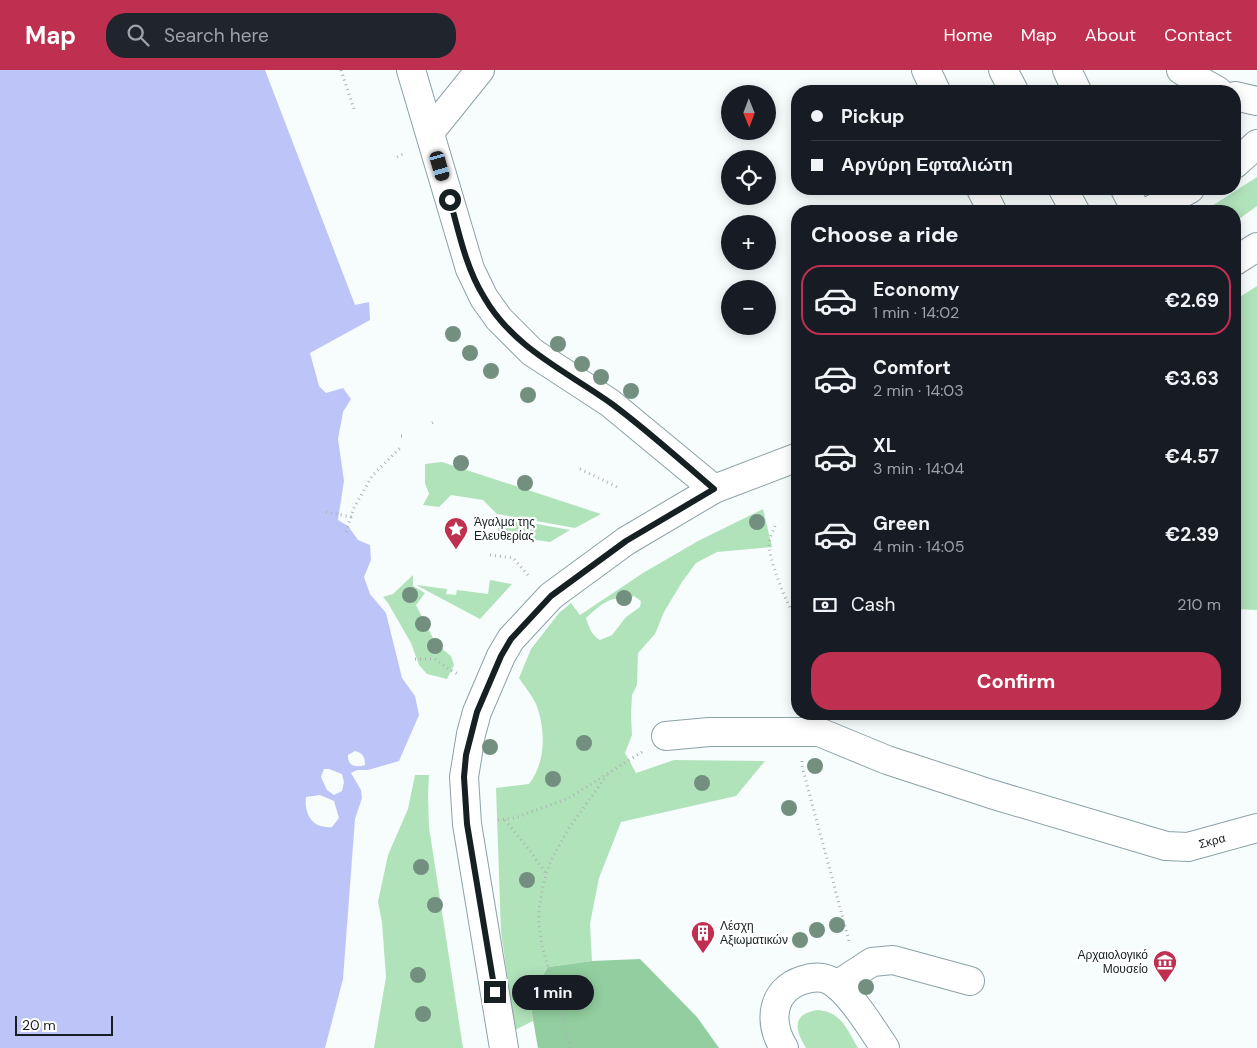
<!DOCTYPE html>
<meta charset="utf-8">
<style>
:root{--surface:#171b24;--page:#20242c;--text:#f1f3f6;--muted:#9ea1a6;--line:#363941;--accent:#bf2f4f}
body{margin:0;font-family:"DM Sans",sans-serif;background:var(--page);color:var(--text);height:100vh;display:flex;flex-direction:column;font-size:19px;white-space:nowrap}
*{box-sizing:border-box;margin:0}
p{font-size:16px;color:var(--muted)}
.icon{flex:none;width:28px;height:28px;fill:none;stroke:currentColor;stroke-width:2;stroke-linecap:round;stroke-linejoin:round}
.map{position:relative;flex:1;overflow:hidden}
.panel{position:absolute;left:791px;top:135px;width:450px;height:515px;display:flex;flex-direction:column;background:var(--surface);border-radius:20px;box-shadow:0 2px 12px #0003}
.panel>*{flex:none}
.banner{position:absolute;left:791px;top:15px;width:450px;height:110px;border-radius:20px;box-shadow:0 2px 12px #0003;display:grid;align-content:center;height:110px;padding:0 20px;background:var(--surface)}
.needle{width:32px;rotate:179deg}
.tools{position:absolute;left:721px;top:15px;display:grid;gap:10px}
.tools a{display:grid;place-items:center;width:55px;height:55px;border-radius:50%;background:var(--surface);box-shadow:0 2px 12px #0003;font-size:25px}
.scale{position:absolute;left:15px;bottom:12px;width:98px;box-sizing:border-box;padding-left:5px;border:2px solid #161f21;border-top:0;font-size:14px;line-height:18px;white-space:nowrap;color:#161f21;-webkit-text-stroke:4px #fff;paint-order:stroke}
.end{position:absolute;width:22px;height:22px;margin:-11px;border:6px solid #161f21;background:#fff;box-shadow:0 0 0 2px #fff}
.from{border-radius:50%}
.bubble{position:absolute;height:35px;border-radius:18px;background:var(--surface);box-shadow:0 2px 12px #0003;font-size:16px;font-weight:700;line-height:35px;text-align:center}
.car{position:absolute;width:15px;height:30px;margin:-15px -8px;border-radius:6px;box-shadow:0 0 4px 1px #0007;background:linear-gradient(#222 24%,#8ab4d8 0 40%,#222 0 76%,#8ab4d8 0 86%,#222 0)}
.banner b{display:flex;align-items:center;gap:18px;height:48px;font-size:19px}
.banner b+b{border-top:1px solid var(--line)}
.banner i{width:12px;height:12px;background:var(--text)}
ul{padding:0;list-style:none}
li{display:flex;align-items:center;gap:15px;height:70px;margin:0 10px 8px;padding:0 10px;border:2px solid transparent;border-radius:20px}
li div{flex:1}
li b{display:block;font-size:19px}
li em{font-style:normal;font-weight:700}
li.current{border-color:var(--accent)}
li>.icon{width:45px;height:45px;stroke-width:1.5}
h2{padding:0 20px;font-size:22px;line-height:60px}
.pay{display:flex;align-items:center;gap:12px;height:55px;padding:0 20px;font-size:19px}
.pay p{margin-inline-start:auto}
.cta{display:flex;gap:10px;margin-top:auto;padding:10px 20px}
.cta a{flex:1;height:58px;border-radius:20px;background:var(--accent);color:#fff;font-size:20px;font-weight:700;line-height:58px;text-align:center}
header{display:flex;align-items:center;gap:30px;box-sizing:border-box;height:70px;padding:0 25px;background:var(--accent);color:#fff}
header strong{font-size:24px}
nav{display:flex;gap:28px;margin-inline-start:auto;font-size:18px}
.search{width:350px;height:45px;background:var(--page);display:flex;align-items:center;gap:12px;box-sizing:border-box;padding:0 18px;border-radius:20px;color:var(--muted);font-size:19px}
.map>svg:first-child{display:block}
</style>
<header>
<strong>Map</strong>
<div class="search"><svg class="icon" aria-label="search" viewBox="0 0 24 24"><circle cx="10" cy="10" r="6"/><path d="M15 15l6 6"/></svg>Search here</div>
<nav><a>Home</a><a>Map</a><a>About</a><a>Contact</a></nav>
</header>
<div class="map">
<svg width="1257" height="978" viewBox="0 0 1257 978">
<rect width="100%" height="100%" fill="#f7fcfd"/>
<g fill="#b1e3bb" fill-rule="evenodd">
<polygon points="1257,107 1257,136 1235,152 1235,141 1204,141"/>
<polygon points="1257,216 1257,540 1235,539 1235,230"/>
<polygon points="442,392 601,444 575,458 497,444 483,430 451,425 439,437 423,435 429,424 425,413 425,394"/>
<path d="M763,439L772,477L717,482L696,493L682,512L664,542L655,564L638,583L637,615L632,625L631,645L632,665L625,683L636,703L674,690L765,691L736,726L621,752L599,808L590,854L592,891L548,897L529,927L533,951L515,960L501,862L496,718L529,714C546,692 546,660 536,634C532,625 524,616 519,608L531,579L559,543L571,533L580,545L643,503L698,471ZM634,526L641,531L640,537L626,547L612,565L600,570C591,565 589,557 586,548C597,538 611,524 626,530Z"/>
<polygon points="499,447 570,460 550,472 497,464"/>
<polygon points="413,505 413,516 425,523 416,535 436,574 451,586 454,595 447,609 427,604 419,595 411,573 388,533 383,527 393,524"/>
<polygon points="490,510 512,514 480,549 416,515 447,519 446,524 456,525 457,520 488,524"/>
<polygon points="415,705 429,705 428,725 429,757 463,978 374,978 386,907 382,852 378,832 388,785 408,739"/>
<path d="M818,940C842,942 847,960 858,978H806C795,960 791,944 818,940Z"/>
</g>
<polygon fill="#92ce9f" points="640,889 697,947 719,978 538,978 529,927 548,897 592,891"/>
<path fill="#bdc5f8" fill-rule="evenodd" d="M0,0H291L369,230L370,250L310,283L319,316L326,323L343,318L351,329L343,342L338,369L344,411L338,450L348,456L358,470L370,475L371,490L364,507L370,524L386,543L402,608L415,626L419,645L399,691L368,700H357L351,703L361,720L362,728L355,749L343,909L325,978H0ZM355,681C363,683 365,687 365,695C356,698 347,696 348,685ZM324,699H329L342,704L344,712L342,721L334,725L327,720L321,707ZM320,725L334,731L339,748L332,757C313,759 304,745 306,727Z"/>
<polygon fill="#f7fcfd" points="265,0 294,0 309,34 372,229 373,250 369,232 355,235"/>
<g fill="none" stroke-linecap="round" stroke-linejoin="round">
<g stroke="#8ba2a8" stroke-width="30">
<g id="minor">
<polyline points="411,0 470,199 484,228 499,249 532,282 610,333 714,419"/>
<polyline points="926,0 936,21"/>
<polyline points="1003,0 1014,21"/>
<polyline points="1067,0 1077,21"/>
<polyline points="1181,0 1218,21"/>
<polyline points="1235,26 1257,31"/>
<polyline points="430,62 480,0"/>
<polyline points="1235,94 1257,74"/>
<polyline points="981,119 992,141"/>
<polyline points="1063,119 1075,141"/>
<polyline points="1125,119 1136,141"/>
<polyline points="1149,141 1190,119"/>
<polyline points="1235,191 1257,177"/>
<polyline points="666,666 709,662 819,662 887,690 991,724 1166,776 1188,777 1257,758"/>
<polyline points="837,915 872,892 893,890 970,911"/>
<polyline points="504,978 467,754 464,707 471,664 477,642 501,586 511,569 551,526 626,471 714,419 798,387"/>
<path d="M784,978C768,952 771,920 803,910C812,907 820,906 829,910C849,920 872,959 885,978"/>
</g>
</g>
<g stroke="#adb3b5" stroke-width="3" stroke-dasharray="1 4" stroke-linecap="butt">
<polyline points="341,0 354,39"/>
<polyline points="397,87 403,84"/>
<polyline points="432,353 436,351"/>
<polyline points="401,366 404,366"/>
<polyline points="580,399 619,418"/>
<polyline points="326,442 352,447"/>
<path d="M775,456C773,461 770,467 769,472C767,485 788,540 798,550"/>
<polyline points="346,462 354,438 372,406 400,378"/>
<polyline points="490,485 513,488 528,505"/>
<polyline points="415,589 435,589 450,600 460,605"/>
<polyline points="802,691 802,696 849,871"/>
<polyline points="498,750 515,748 569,728 642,682"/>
<polyline points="505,750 531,782 547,805"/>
<polyline points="571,978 542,876 539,854 539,840 543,815 551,790 569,758 607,705"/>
</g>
<use href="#minor" stroke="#fff" stroke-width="28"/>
</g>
<g fill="#738f7f">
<circle cx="453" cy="264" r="8"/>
<circle cx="558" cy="274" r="8"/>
<circle cx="470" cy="283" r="8"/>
<circle cx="582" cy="294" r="8"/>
<circle cx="491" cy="301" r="8"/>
<circle cx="601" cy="307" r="8"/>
<circle cx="631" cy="321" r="8"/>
<circle cx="528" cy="325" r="8"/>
<circle cx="461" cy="393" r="8"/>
<circle cx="525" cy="413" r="8"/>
<circle cx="757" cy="452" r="8"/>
<circle cx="410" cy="525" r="8"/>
<circle cx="624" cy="528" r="8"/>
<circle cx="423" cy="554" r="8"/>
<circle cx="435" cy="576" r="8"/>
<circle cx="584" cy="673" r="8"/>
<circle cx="490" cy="677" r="8"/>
<circle cx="815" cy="696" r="8"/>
<circle cx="553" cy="709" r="8"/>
<circle cx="702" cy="713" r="8"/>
<circle cx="789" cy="738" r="8"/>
<circle cx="421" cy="797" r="8"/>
<circle cx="527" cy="810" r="8"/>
<circle cx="435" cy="835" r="8"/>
<circle cx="837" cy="855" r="8"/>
<circle cx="817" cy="860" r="8"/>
<circle cx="800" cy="870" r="8"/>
<circle cx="418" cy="905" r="8"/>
<circle cx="866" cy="917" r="8"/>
<circle cx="423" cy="944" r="8"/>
</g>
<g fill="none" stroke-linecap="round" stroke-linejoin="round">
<path stroke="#161f21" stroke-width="6" d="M450,130C459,163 466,198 484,227C513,278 566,301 612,334C647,360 680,390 714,419L626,471L551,526L511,569L501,586L477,642L466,685L464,707L467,754L495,922"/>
</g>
<defs>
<g id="sight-pin" transform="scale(1.25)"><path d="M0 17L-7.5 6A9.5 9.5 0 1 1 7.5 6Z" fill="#bf2f4f" stroke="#fff"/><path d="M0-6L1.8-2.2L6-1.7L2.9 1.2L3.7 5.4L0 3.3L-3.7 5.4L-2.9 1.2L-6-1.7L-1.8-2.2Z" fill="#fff"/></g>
<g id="building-pin" transform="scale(1.25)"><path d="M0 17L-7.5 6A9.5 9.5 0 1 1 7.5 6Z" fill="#bf2f4f" stroke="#fff"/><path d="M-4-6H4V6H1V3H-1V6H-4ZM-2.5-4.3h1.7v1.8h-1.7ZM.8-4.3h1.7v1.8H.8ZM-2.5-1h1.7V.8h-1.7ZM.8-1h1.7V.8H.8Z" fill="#fff"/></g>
<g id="museum-pin" transform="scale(1.25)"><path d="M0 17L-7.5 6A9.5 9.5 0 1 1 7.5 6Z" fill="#bf2f4f" stroke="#fff"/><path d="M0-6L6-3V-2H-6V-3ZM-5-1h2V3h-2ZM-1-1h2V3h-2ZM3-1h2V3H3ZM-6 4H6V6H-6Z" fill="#fff"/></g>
</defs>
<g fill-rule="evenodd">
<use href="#sight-pin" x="456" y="459"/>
<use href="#building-pin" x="703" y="863"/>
<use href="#museum-pin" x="1165" y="892"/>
</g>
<g text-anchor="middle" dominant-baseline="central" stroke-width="4.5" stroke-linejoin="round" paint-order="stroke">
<g font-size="12" fill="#161f21" stroke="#fff" text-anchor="start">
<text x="474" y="452">Άγαλμα της<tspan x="474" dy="14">Ελευθερίας</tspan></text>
<text x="720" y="856">Λέσχη<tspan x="720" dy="14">Αξιωματικών</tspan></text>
<text x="1148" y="885" text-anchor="end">Αρχαιολογικό<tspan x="1148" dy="14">Μουσείο</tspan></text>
</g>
<g font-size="12" fill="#161f21" stroke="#fff">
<text transform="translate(1212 771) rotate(-15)">Σκρα</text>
</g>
</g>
</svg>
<div class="tools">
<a><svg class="needle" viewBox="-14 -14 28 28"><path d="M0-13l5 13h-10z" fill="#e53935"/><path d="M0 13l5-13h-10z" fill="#9ea1a6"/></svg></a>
<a><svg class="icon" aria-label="locate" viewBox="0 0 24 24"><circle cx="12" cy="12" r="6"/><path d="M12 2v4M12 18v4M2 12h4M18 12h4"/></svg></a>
<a>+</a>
<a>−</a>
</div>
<div class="scale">20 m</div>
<i class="end from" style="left:450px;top:130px"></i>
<i class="end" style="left:495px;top:922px"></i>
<div class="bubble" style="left:512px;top:905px;width:82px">1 min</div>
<i class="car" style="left:440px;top:96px;rotate:164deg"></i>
<div class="banner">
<b><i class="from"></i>Pickup</b>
<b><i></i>Αργύρη Εφταλιώτη</b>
</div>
<section class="panel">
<h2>Choose a ride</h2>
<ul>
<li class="current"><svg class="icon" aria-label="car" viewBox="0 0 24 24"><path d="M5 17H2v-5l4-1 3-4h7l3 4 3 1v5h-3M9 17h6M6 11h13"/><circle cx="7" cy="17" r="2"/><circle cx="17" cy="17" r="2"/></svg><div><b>Economy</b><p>1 min · 14:02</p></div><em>€2.69</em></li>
<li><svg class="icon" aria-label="car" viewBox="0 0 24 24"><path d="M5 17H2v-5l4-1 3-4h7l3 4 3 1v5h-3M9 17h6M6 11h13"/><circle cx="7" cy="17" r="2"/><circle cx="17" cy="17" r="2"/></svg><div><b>Comfort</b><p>2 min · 14:03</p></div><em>€3.63</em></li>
<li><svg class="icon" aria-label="car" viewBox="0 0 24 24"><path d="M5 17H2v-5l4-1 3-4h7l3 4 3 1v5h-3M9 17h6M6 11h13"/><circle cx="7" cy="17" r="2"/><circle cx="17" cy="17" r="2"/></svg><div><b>XL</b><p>3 min · 14:04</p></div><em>€4.57</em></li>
<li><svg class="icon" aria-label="car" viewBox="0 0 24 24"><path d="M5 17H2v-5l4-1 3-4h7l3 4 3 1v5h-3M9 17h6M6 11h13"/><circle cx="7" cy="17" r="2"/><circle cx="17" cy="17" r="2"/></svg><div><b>Green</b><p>4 min · 14:05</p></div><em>€2.39</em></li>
</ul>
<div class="pay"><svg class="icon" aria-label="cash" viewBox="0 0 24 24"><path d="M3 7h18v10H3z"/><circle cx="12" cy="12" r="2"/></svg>Cash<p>210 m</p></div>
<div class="cta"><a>Confirm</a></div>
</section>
</div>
